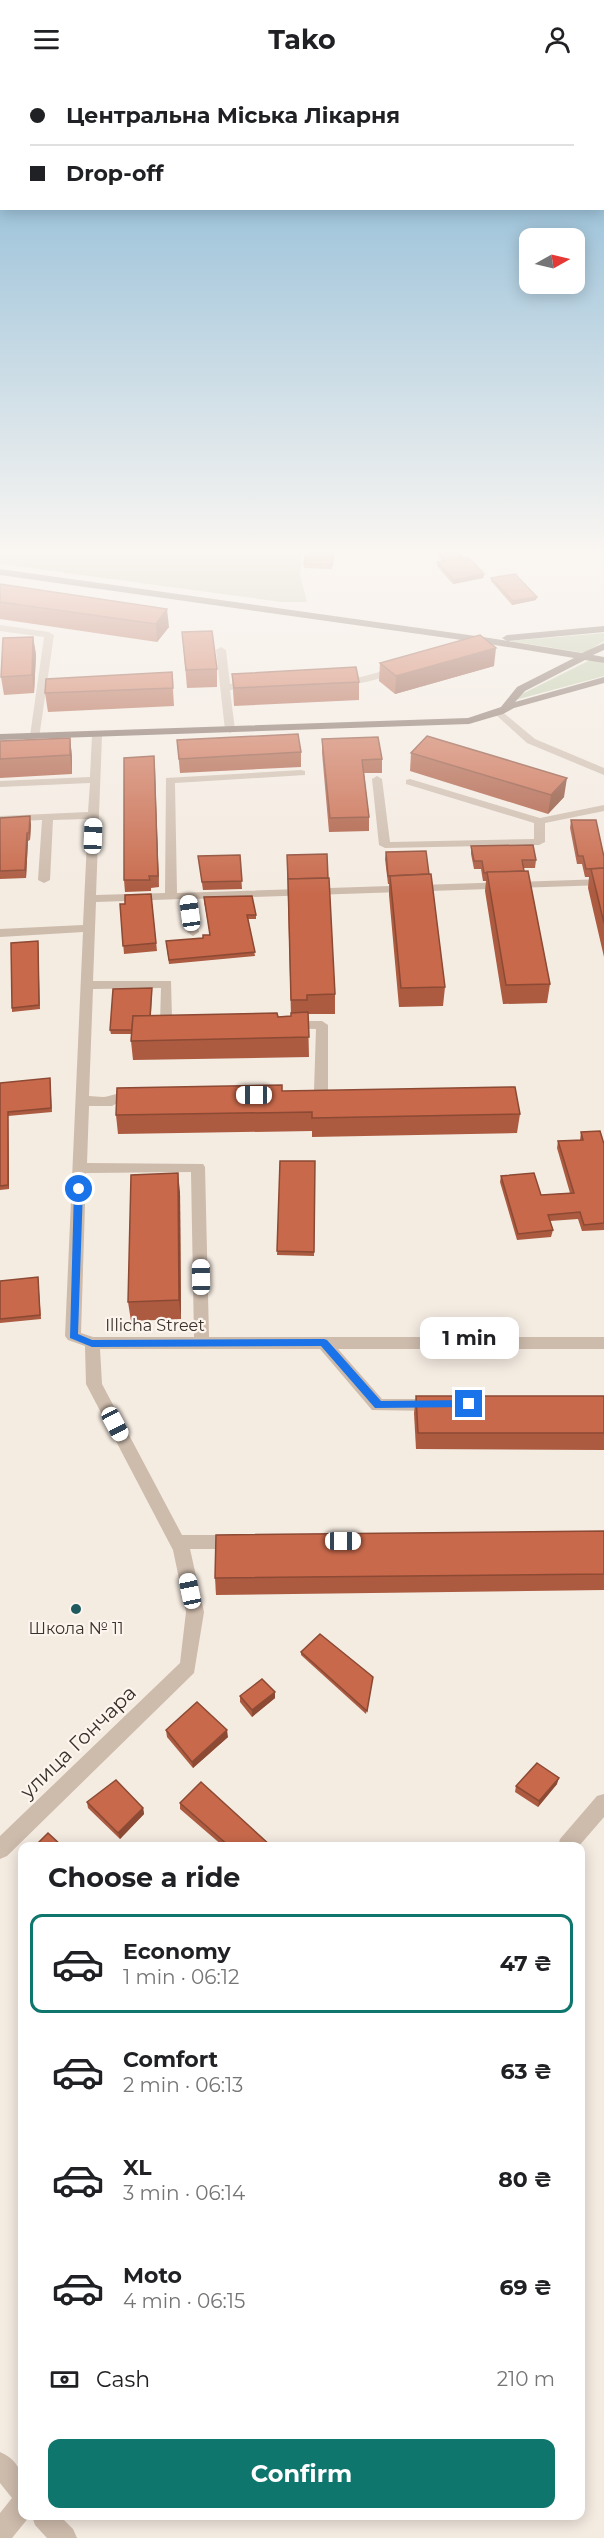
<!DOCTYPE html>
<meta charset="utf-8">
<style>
:root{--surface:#fff;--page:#f6f6f6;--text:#202124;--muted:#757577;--line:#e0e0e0;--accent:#0f766e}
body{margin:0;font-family:Montserrat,sans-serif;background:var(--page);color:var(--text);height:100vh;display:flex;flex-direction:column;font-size:22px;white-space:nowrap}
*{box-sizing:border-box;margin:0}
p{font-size:20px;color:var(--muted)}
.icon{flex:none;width:33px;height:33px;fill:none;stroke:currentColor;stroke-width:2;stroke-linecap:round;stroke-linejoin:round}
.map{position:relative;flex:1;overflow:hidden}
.panel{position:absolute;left:18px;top:1764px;width:567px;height:678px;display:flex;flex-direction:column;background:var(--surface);border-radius:12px;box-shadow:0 3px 15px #0003}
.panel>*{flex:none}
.hud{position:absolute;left:0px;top:0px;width:604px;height:132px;box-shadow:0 3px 15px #0003;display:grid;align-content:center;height:132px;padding:0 30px;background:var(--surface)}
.needle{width:39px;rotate:82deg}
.tools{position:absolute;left:519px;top:150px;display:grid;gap:12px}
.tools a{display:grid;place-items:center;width:66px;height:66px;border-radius:12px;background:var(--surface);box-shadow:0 3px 15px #0003;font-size:30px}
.end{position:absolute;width:27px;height:27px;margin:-14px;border:8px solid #1a73e8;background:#fff;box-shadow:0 0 0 3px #fff}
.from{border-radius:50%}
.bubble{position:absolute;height:42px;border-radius:12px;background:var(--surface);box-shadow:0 3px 15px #0003;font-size:20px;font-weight:700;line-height:42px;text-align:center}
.car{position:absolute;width:18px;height:36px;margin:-18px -9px;border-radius:8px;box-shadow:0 0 4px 2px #0007;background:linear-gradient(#fff 24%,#345 0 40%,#fff 0 76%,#345 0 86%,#fff 0)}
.hud b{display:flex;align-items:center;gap:21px;height:57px;font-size:22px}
.hud b+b{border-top:2px solid var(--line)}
.hud i{width:15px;height:15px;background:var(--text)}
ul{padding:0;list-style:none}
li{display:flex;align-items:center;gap:18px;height:99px;margin:0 12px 9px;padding:0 18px;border:3px solid transparent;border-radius:12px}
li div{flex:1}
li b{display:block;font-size:22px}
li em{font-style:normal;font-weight:700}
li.current{border-color:var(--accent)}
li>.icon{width:54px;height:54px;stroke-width:1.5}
h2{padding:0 30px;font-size:27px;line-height:72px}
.pay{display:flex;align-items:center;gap:15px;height:66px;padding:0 30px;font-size:22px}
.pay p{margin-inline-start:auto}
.primary-button{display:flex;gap:12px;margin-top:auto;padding:12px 30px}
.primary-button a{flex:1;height:69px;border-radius:12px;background:var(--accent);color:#fff;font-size:24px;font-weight:700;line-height:69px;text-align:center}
header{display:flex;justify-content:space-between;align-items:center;height:78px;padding:0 30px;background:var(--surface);font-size:27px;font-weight:700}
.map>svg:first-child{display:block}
</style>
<header><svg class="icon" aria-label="menu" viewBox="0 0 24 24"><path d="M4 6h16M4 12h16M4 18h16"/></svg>Tako<svg class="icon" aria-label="person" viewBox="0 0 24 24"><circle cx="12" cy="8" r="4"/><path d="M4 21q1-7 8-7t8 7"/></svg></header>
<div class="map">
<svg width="604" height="2460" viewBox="0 0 604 2460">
<rect width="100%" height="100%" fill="#f4ebe1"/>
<g fill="#b8c4a0">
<polygon points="0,472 303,472 300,497 307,524 281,524 0,486"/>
<polygon points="604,555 604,563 585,575 510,563"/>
<polygon points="590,582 604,585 604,598 504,625"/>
</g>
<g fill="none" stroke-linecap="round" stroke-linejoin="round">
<g fill="#cdbbac" fill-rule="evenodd">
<polygon points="0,547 49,554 54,557 39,660 30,658 44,559 0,553"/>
<polygon points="221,569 226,572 230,606 252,605 257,608 252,611 230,612 235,652 230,655 225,652 216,572"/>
<path d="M398,589L403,592L401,594C386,598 348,613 334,603L339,600L361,599Z"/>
<polygon points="499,631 535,661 604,690 604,697 527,665 495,636 495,632"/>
<path d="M97,654L102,657L96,817L165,815L166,700L301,692L305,693V697L175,705L177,815L604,801V807L193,821L199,854L193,858L187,854L182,821L96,824L93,903H171L172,942L181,944L183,947L177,951L162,949L160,946L161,910L93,911L89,1018C95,1018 103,1020 109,1018C120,1016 132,1008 141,1018L139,1021L123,1022L112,1028H89L87,1085L203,1086L205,1089L209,1259H604V1271H338L382,1321H433L439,1322L441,1327L439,1332L433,1333L372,1332L320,1271H100L102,1306L182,1457H235L241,1459L243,1464L241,1469L235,1471H190L204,1534L194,1595L7,1778L0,1781V1758L180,1585L186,1534L173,1472L86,1306L85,1268L68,1262L65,1258L83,854L0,859V851L83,847L88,741L53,742L50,802L44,805L38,802L42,742L0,744V738L88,734L90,705L0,709V703L90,699L92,657ZM191,1094L194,1259H93L81,1255L86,1095Z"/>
<polygon points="377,698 382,701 390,764 534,761 534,745 406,706 406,702 410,701 540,740 604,727 604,733 545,745 545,764 539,767 385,770 379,767 372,701"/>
<polygon points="288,943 322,943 328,947 328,1017 326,1020 305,1021 298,1017 305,1013 314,1013 316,951 284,950 282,947"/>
<polygon points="604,1716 604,1739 579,1768 558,1768 560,1761 597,1718"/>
<path d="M0,2374C29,2386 22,2412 22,2438H30L12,2460H0V2435L12,2420L0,2405Z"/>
<polygon points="32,2438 60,2438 73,2451 77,2460 47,2460 35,2447"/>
</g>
<g fill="#7d675c" fill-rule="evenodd">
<polygon points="0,491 483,559 582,575 604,565 604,572 593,577 604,579 604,585 585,582 525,613 515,624 604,599 604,605 514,630 503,636 469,646 0,662 0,656 468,640 501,629 517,609 574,580 483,565 0,497"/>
<polygon points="604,548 604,554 507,563 502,560 507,557"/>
</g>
</g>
<g fill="#ac5a40">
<polygon points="334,472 332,491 304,490 304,486"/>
<polygon points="435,472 457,472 463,480 484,496 483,500 453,506 437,488 437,484 443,484"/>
<polygon points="491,500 536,522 512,527 491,503"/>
<polygon points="0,506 169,549 157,564 0,541"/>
<polygon points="182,554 217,591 217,609 187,610"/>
<polygon points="33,559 36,577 34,615 4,617 1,599"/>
<polygon points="380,585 494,588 395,616 379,603"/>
<polygon points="172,594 174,628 48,634 45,615"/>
<polygon points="232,596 359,604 359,622 234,628"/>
<polygon points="70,660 72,679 72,696 0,700 0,663"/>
<polygon points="322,661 382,681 382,695 364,695 369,739 369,753 329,754 322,675"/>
<polygon points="177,662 301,674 301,689 180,695"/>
<polygon points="411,675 564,719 548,736 410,693"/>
<polygon points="154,678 159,809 151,810 151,813 125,814 124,802"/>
<polygon points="0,740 31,746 30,762 28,763 26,800 0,801"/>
<polygon points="571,742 604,779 604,879 588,810 589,799 585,799 582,786 577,786 570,750"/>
<polygon points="471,768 536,782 535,790 523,790 550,906 547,925 503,926 485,813 486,803 483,803 481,791 474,791 471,776"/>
<polygon points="386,774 445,909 443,928 399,929 389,817 389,806 388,806 385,781"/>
<polygon points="240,777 242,811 203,812 198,778"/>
<polygon points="287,785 335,916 335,936 308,936 309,979 133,982 131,963 132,956 111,956 110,952 152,914 151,937 278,939 291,938"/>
<polygon points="151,816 157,873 124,876 120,826 125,826"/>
<polygon points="204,823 256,837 256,841 248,841 255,878 169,886 166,863 203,860 210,857"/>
<polygon points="38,863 40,931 12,934 12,930"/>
<polygon points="50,1000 52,1034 8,1038 9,1111 0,1112 0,1005"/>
<polygon points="282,1013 520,1036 517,1055 312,1059 312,1053 118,1056 116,1037"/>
<polygon points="581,1054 604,1066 604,1152 582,1153 578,1141 550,1143 553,1152 551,1159 517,1162 500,1104 501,1098 541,1117 570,1115 557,1070 558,1063 580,1062"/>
<polygon points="280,1083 315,1083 314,1178 277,1177"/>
<polygon points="180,1114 181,1241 131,1243 128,1224"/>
<polygon points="38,1199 41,1241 0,1245 0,1203"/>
<polygon points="416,1318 604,1318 604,1372 416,1371 414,1335"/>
<polygon points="604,1453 604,1512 216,1517 215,1500"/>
<polygon points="301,1574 372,1602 366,1636 301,1577"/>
<polygon points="240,1618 275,1620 252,1639 240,1624"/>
<polygon points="166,1652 228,1659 193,1690 167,1659"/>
<polygon points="557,1706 538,1729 515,1714 516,1708"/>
<polygon points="87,1724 143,1730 144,1736 120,1761 88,1730"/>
<polygon points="180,1725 271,1768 223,1768 180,1731"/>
</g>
<g fill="#8c4a34">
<polygon points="484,496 483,500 453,506 454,502"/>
<polygon points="537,519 536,522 512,527 513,523"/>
<polygon points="167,531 169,549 157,564 156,546"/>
<polygon points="33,559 36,577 34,615 32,597"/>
<polygon points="496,570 494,588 395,616 396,598"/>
<polygon points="70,660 72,679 72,696 70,677"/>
<polygon points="154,678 155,690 159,809 158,798"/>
<polygon points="567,700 564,719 548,736 551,717"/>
<polygon points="30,738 31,746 30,762 29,755"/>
<polygon points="27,755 28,763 26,800 25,792"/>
<polygon points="8,1034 8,1038 9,1111 8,1107"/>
<polygon points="178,1095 180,1114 181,1241 179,1222"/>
<polygon points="275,1614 275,1620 252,1639 252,1632"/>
<polygon points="227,1652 228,1659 193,1690 192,1684"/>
<polygon points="559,1700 557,1706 538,1729 539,1723"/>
<polygon points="143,1730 144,1736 120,1761 118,1755"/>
</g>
<g fill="#c8694b" stroke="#8c4a34" stroke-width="1.5">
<polygon points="306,472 334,472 332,487 304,486"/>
<polygon points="438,472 457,472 463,480 468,479 484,496 454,502 437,484 445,483"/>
<polygon points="515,496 537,519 513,523 491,500"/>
<polygon points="0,506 167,531 156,546 0,524"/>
<polygon points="212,553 217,591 186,592 182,554"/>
<polygon points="480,557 496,570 396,598 380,585"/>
<polygon points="33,559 32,597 1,599 3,560"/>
<polygon points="356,589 359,604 234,610 232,596"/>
<polygon points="172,594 173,610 45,615 46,601"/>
<polygon points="298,656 301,674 179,681 177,662"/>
<polygon points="427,658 567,700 551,717 411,675"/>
<polygon points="378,659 382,681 362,682 369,739 330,740 322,661"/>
<polygon points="70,660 70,677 0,681 0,663"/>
<polygon points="154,678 158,798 149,798 150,802 124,802 124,680"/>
<polygon points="30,738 29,755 27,755 25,792 0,793 0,740"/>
<polygon points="571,742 596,742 604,779 604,790 586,791 583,778 578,778"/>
<polygon points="533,767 536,782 522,782 524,793 484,795 482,783 474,783 471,768"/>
<polygon points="426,773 429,796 388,798 386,774"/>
<polygon points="327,776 328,800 288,801 287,777"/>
<polygon points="240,777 242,803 202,804 198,778"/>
<polygon points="604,790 604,845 591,791"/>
<polygon points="528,793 550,906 506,907 487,794"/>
<polygon points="431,796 445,909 401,910 390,798"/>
<polygon points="329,800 335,916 307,917 307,922 291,922 288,801"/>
<polygon points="151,816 156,865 123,868 120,826 125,826 125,817"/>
<polygon points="252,818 256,837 247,837 255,874 169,882 166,863 203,860 203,857 210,857 204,819"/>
<polygon points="38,863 39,927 12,930 11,865"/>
<polygon points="152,910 150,938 133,938 132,952 110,952 113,911"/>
<polygon points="308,934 309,959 131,963 133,938 277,935 278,939 291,938 291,935"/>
<polygon points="50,1000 51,1030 8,1034 8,1107 0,1108 0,1005"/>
<polygon points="282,1007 282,1013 515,1009 520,1036 312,1040 312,1034 116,1037 117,1010"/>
<polygon points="600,1053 604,1066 604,1145 584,1147 580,1134 548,1137 553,1152 518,1156 501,1098 534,1095 541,1117 574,1115 558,1063 583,1062 581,1054"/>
<polygon points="280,1083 315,1083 314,1174 277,1173"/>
<polygon points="178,1095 179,1222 128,1224 131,1097"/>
<polygon points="38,1199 40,1237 0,1241 0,1203"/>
<polygon points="416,1318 604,1318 604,1355 418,1355"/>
<polygon points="604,1453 604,1496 215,1500 216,1457"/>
<polygon points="320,1556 373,1599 367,1633 301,1574"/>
<polygon points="262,1601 275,1614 252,1632 240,1618"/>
<polygon points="197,1624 227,1652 192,1684 166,1652"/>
<polygon points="537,1685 559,1700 539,1723 516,1708"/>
<polygon points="116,1702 143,1730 118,1755 87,1724"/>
<polygon points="201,1704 271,1768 229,1768 180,1725"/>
<polygon points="48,1755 62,1768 35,1768"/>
</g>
<linearGradient id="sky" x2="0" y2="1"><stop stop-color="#7eb2d2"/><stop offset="0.58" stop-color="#faf6f2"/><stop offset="1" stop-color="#faf6f2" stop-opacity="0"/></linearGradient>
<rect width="604" height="817" fill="url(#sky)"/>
<polygon fill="#1a73e8" points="79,1107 83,1111 78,1256 92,1262 324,1261 327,1262 381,1323 469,1322 473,1324 473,1329 375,1330 321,1268 92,1269 70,1260 74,1111"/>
<circle fill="#1f5a5e" stroke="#fbf5ee" stroke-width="2" cx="76" cy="1531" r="6"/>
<g text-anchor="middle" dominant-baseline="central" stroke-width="4.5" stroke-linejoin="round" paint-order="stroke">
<g font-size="16" fill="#3b302b" stroke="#fbf5ee">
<text x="155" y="1247">Illicha Street</text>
</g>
<g font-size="16" fill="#3b302b" stroke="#fbf5ee">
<text x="76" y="1550">Школа № 11</text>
</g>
<g font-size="20" fill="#3b302b" stroke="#fbf5ee">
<text transform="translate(78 1664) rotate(-44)">улица Гончара</text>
</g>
</g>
</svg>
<div class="tools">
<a><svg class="needle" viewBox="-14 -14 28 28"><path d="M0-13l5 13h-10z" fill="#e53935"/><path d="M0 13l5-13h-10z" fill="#757577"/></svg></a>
</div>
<i class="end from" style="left:79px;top:1111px"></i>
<i class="end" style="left:469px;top:1326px"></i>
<div class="bubble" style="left:420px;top:1239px;width:99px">1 min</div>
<i class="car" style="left:93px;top:758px;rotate:2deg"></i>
<i class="car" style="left:190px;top:835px;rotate:352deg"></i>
<i class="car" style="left:254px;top:1017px;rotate:270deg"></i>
<i class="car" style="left:201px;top:1199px;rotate:359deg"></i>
<i class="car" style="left:115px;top:1346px;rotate:152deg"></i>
<i class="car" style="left:343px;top:1463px;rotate:90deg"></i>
<i class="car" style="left:190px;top:1513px;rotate:348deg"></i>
<div class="hud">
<b><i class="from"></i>Центральна Міська Лікарня</b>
<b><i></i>Drop-off</b>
</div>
<section class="panel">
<h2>Choose a ride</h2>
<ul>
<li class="current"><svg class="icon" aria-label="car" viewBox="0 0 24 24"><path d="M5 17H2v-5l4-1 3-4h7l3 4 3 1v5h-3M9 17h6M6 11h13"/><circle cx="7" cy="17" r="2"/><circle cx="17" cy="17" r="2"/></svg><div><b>Economy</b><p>1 min · 06:12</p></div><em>47 ₴</em></li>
<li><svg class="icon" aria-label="car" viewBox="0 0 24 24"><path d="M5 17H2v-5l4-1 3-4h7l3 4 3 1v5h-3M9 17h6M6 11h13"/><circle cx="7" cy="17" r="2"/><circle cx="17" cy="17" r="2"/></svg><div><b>Comfort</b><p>2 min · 06:13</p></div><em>63 ₴</em></li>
<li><svg class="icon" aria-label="car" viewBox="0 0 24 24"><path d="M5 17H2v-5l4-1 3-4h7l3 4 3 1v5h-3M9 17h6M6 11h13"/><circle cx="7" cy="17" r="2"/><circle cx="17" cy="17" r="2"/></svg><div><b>XL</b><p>3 min · 06:14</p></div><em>80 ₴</em></li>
<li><svg class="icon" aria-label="car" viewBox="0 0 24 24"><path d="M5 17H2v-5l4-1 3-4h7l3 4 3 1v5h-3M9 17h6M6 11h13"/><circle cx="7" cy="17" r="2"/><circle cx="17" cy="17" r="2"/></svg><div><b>Moto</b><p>4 min · 06:15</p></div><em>69 ₴</em></li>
</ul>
<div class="pay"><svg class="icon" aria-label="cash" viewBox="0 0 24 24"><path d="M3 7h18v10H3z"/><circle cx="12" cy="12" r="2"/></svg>Cash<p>210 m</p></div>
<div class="primary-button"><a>Confirm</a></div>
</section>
</div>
